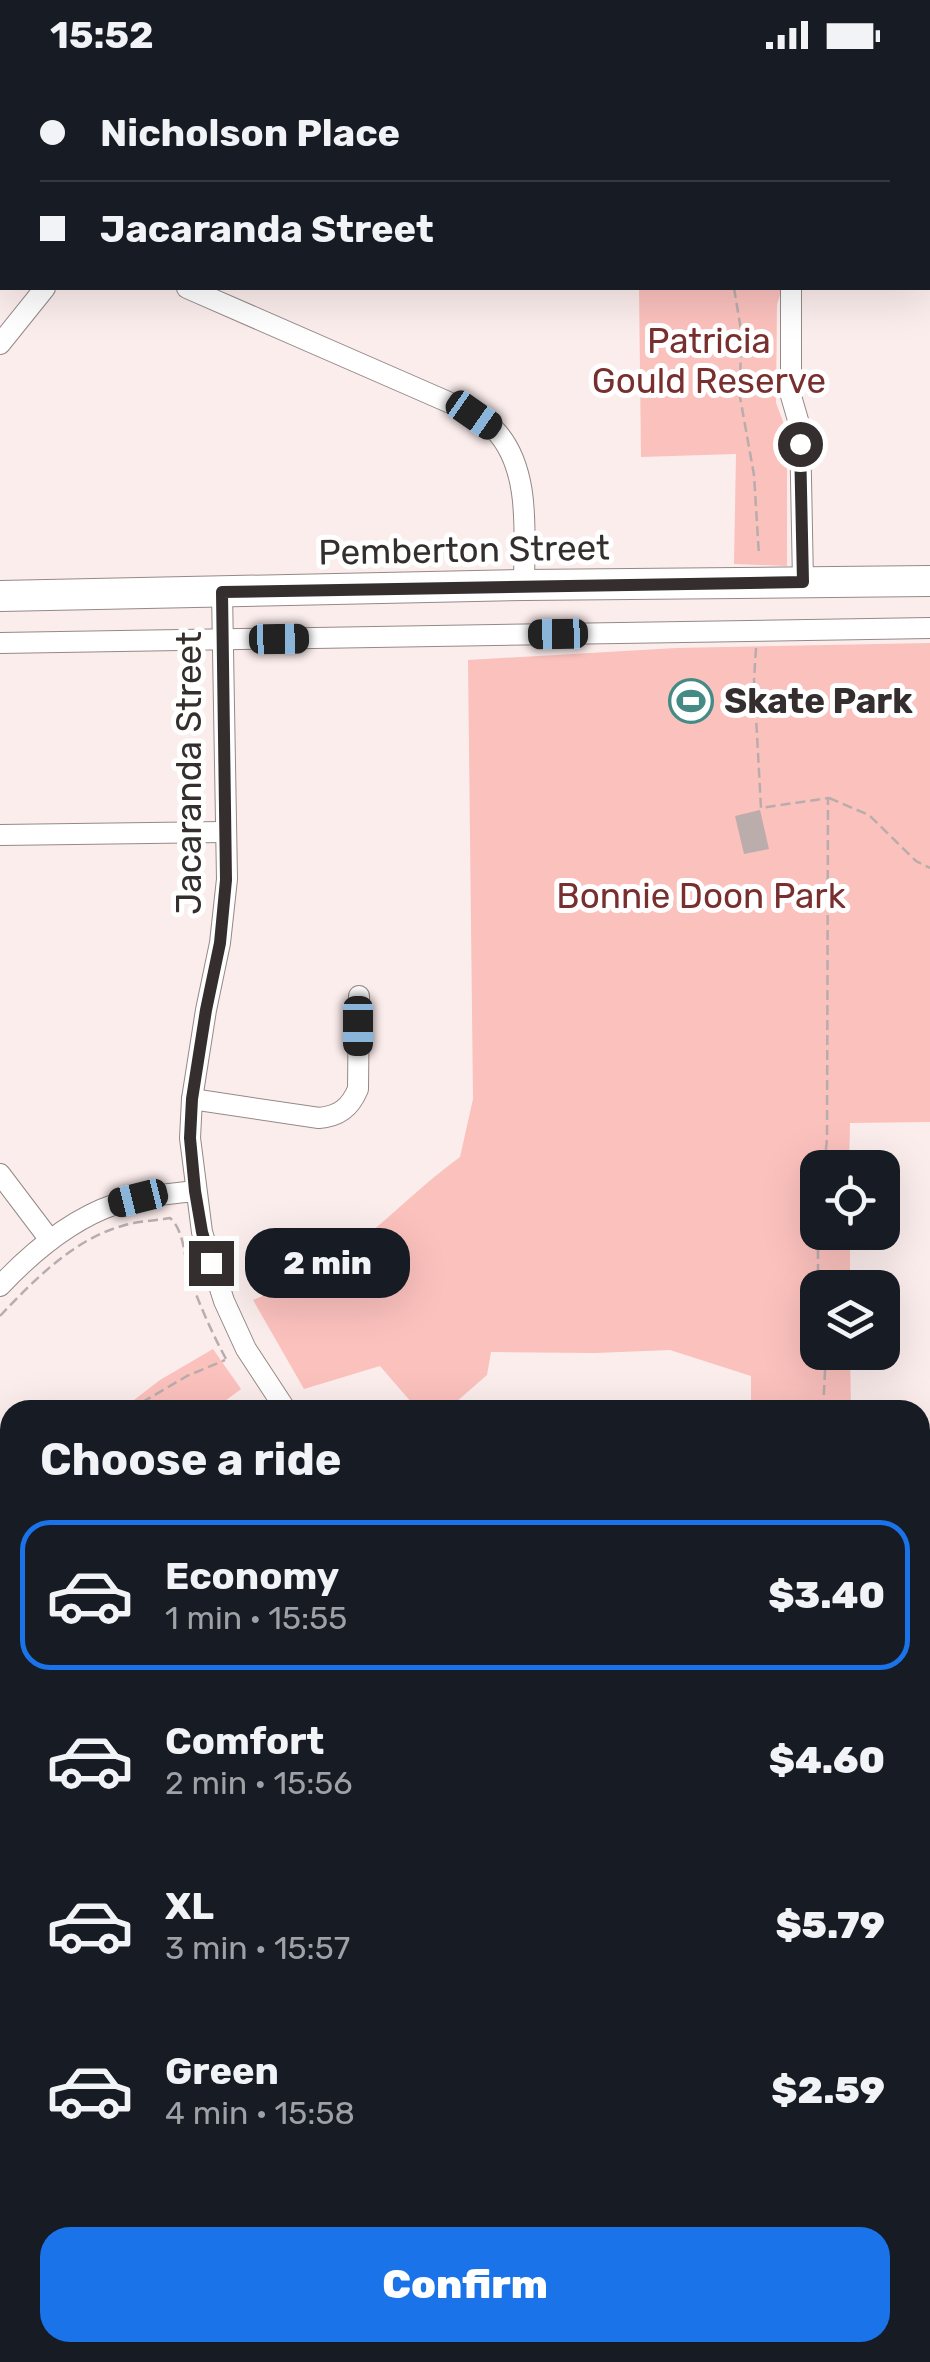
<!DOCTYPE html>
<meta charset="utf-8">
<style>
:root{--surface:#171b24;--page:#242831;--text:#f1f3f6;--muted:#9ea1a6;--line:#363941;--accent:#1a73e8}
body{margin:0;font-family:Rubik,sans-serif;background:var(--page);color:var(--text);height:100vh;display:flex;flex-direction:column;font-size:38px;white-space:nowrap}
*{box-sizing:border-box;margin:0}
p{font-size:32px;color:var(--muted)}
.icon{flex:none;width:55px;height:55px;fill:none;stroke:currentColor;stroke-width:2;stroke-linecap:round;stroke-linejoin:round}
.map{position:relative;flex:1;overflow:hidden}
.side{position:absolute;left:0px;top:1330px;width:930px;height:962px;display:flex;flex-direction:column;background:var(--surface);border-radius:30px 30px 0 0;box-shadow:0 10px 40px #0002}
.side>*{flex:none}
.hud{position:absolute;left:0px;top:0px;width:930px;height:220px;box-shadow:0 10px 40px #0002;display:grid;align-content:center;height:220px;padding:0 40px;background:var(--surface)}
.fabs{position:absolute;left:800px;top:1080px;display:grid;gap:20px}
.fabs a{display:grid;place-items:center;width:100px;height:100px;border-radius:20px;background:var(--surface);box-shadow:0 10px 40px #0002;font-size:50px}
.end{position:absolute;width:45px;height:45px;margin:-22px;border:12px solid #342f2e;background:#fff;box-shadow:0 0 0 5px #fff}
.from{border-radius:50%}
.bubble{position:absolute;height:70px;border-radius:30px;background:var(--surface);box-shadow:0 10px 40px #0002;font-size:32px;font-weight:800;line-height:70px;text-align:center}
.car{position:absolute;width:30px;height:60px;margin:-30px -15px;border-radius:12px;box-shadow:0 0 8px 2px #0007;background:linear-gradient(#222 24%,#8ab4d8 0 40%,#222 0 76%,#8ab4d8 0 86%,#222 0)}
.hud b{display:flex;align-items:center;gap:35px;height:95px;font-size:38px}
.hud b+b{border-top:2px solid var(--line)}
.hud i{width:25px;height:25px;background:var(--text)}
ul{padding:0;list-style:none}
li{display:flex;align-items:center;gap:30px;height:150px;margin:0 20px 15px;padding:0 20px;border:5px solid transparent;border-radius:30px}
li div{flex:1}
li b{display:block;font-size:38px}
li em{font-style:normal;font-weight:800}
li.selected{border-color:var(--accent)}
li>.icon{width:90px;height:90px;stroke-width:1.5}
h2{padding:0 40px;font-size:45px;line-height:120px}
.button{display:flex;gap:20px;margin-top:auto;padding:20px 40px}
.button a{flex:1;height:115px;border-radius:30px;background:var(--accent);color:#fff;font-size:40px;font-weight:800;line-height:115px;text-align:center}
.status{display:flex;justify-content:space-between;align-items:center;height:70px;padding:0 50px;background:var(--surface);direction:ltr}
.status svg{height:28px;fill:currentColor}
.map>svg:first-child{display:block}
</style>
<div class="status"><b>15:52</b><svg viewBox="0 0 49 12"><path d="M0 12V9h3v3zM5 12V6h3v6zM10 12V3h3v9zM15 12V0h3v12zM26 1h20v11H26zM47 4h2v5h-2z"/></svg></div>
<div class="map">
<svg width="930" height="2292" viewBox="0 0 930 2292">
<rect width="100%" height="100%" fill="#fbedec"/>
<g fill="#fbc1bd">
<polygon points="639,218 782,218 777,235 776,333 787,362 787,496 734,494 736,384 641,387"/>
<path d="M930,573V1052L850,1053L849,1097L818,1098V1162L850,1163V1217L818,1218V1282L850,1283L851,1340H751V1306L670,1280L595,1283L491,1282L487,1305L447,1340H418L380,1296L304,1319L253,1230C276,1220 304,1211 325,1197C374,1165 413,1121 460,1087L473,1029L468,590L676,578Z"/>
<polygon points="213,1279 241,1319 213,1340 121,1340 160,1310"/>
</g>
<polygon fill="#eaaca8" points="920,2253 930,2253 930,2292 0,2292 0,2268 10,2267 10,2282 920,2282"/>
<polygon fill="#baadac" points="760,740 769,779 744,784 735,746"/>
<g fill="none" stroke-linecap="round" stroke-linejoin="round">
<g stroke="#958988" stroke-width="22">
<g id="minor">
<polyline points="354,0 360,2"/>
<polyline points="796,0 796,2"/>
<polyline points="208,2 210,0"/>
<polyline points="512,2 512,0"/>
<path d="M187,218L455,335C468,342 483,348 494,359C532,398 524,465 524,515"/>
<polyline points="791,218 791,326 800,357 803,512"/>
<polyline points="0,274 45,218"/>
<polyline points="222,522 227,809 220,873 206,940 192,1029 190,1068 202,1162 224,1231 246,1279 286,1340"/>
<polyline points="0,573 930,558"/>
<polyline points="0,765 224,762"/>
<path d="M192,1029L319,1048C339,1046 350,1038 358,1019L359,926"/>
<polyline points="0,1104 50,1170"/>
<path d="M0,1216C33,1181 71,1149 116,1134C141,1126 169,1124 195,1121"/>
<polyline points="920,1692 930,1694"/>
<polyline points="0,1959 10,1961"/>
</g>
</g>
<g stroke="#958988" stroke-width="32">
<polyline id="secondary" points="0,526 524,515 930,511"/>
</g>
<g stroke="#b8adac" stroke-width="2.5" stroke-dasharray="10 5" stroke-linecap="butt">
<polyline points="709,2 709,0"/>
<polyline points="734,218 741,260 740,327 754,405 759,486"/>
<polyline points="756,578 754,610 761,738 828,728 827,1069 824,1098"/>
<polyline points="829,728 869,745 916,791 930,798"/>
<polyline points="818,1219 818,1162"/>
<path d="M0,1246C33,1211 74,1169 122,1156C137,1151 154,1151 170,1148C185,1161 184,1189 190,1208C200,1236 212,1263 226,1289"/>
<polyline points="129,1340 187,1306 225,1290"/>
<polyline points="823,1340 826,1282"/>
<polyline points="0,1495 10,1481"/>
<polyline points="226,2282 262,2292"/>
<polyline points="620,2282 637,2292"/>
<polyline points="0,2290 119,2282"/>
<polyline points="401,2292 486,2282"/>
<polyline points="783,2292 783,2282"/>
</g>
<use href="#minor" stroke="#fff" stroke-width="20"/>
<use href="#secondary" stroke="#fff" stroke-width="30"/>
</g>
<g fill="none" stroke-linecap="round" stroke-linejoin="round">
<polyline stroke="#342f2e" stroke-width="12" points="211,1193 202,1162 195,1121 190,1068 192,1029 206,940 220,873 226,810 222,522 803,512 800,374"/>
</g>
<defs>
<g id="stadium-ring" transform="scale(2.25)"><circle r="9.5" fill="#fff" stroke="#448b85" stroke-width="1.5"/><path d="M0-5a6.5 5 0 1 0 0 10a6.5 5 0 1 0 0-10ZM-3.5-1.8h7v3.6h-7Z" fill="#448b85"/></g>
</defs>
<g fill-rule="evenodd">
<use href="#stadium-ring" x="691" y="631"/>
</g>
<g text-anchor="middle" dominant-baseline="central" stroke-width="10" stroke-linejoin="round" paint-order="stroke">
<g font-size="35" fill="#782f2e" stroke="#fff">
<text x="709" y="271">Patricia<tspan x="709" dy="40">Gould Reserve</tspan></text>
<text x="701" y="826">Bonnie Doon Park</text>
</g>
<g font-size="35" fill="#342f2e" stroke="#fff">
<text transform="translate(464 480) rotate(-1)">Pemberton Street</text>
<text transform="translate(189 703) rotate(-90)">Jacaranda Street</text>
</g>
<g font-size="35" font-weight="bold" fill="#342f2e" stroke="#fff" text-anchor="start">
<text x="724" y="631">Skate Park</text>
</g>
</g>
</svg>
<div class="fabs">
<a><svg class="icon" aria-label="locate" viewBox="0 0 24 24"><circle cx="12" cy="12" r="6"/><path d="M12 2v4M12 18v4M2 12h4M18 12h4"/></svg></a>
<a><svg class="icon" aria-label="layers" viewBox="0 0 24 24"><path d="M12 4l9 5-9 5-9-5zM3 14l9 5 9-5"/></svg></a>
</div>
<i class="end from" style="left:800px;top:374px"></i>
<i class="end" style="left:211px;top:1193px"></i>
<div class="bubble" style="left:245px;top:1158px;width:165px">2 min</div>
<i class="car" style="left:474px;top:345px;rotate:125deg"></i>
<i class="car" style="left:558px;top:564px;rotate:269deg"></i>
<i class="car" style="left:279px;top:569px;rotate:89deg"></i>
<i class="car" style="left:358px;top:956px;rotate:180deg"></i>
<i class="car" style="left:138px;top:1128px;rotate:256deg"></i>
<div class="hud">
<b><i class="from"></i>Nicholson Place</b>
<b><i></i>Jacaranda Street</b>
</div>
<section class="side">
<h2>Choose a ride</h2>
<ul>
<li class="selected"><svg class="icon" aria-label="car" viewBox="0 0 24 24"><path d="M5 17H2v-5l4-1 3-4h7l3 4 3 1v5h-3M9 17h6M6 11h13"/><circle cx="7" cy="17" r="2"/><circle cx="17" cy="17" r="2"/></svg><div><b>Economy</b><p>1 min · 15:55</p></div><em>$3.40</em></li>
<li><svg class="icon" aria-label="car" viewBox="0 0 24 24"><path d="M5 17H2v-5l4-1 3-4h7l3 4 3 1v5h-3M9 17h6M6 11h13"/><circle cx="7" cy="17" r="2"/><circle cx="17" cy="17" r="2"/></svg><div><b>Comfort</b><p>2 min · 15:56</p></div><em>$4.60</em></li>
<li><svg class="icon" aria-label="car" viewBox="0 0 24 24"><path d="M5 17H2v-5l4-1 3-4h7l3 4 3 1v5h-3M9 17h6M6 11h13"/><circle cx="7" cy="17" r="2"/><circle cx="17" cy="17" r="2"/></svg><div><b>XL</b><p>3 min · 15:57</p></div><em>$5.79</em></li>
<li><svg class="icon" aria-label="car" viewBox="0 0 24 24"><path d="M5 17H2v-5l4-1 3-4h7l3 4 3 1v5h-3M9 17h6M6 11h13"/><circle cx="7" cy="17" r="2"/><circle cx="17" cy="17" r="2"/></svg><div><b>Green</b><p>4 min · 15:58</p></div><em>$2.59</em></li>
</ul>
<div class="button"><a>Confirm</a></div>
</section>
</div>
